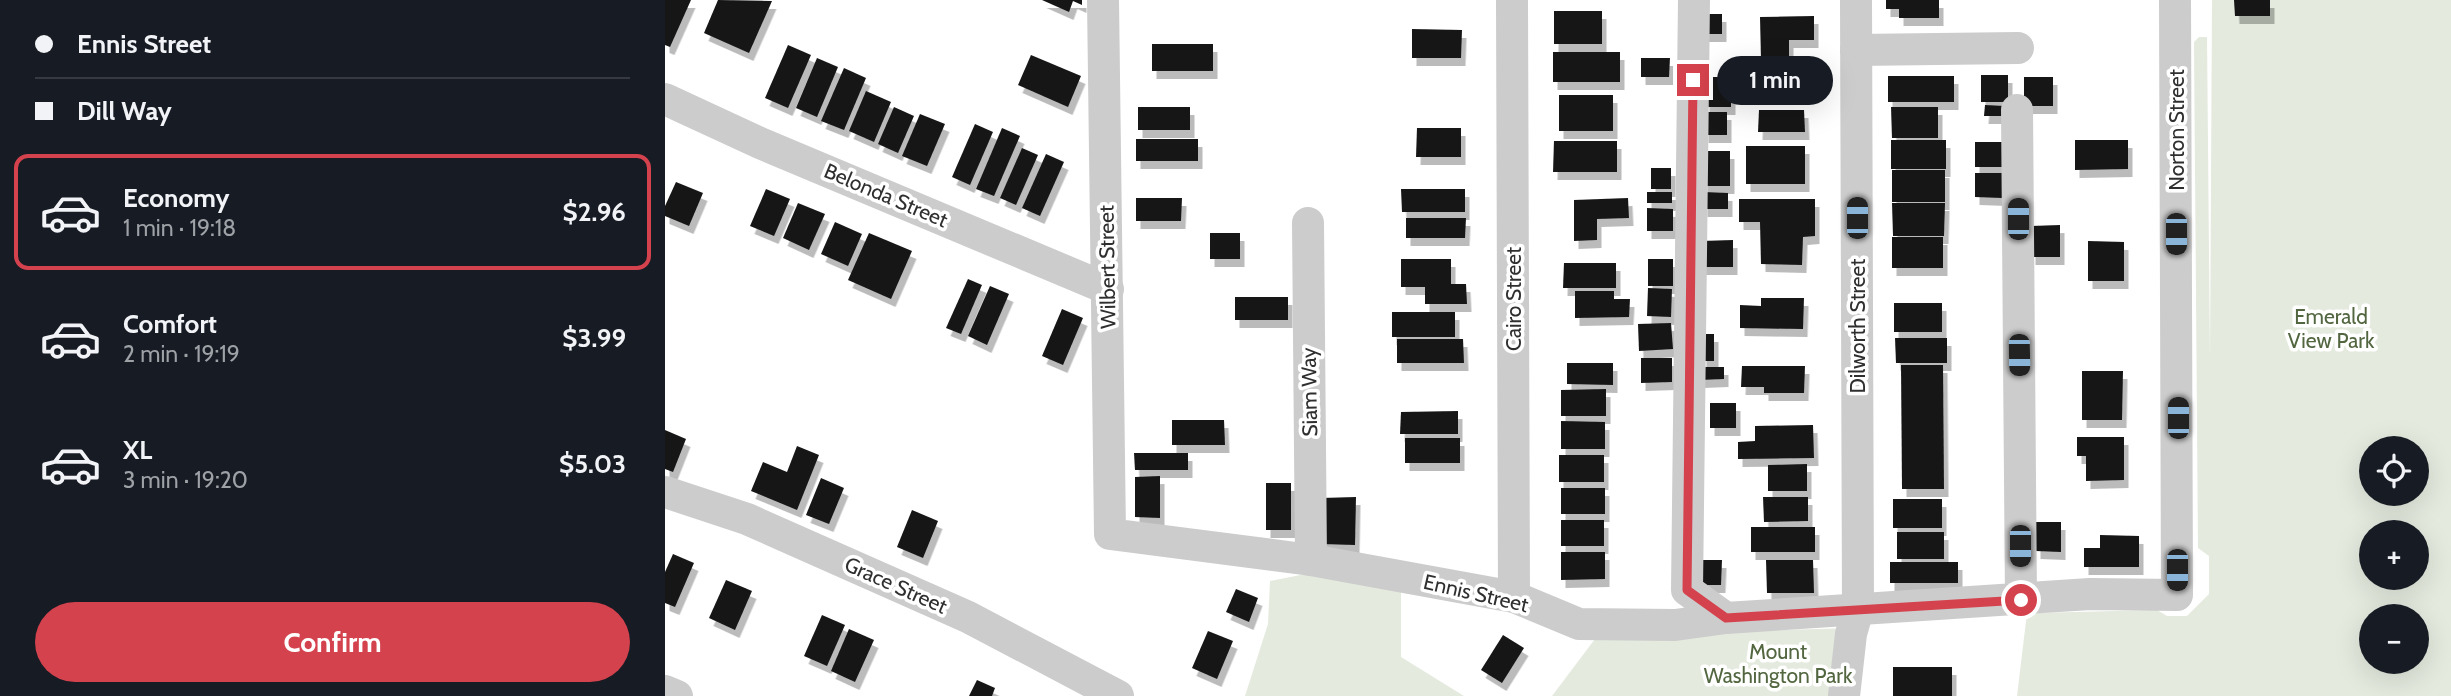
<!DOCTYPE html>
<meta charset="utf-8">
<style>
:root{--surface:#171b24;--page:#20242c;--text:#f1f3f6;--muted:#9ea1a6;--line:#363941;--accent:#d4424d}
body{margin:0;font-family:Cabin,sans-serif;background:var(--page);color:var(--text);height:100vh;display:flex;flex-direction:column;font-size:26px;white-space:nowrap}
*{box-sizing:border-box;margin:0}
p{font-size:23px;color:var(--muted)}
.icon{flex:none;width:38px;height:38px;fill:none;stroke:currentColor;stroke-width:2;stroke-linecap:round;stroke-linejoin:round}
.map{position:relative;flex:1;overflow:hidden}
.drawer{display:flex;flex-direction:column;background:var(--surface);width:665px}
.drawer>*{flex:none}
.banner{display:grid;align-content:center;height:154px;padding:0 35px;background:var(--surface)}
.tools{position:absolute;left:1694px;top:436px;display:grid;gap:14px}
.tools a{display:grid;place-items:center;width:70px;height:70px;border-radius:50%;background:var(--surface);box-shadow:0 7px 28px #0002;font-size:35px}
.end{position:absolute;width:32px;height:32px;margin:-16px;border:9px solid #d4424d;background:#fff;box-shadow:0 0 0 4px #fff}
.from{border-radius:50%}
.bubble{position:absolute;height:49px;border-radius:24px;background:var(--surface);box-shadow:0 7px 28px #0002;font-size:23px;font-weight:700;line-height:49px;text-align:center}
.car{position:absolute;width:21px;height:42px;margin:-21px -10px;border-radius:9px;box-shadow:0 0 5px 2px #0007;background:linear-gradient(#222 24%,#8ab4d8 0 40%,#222 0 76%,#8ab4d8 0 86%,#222 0)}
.banner b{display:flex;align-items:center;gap:24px;height:66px;font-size:26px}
.banner b+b{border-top:2px solid var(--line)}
.banner i{width:18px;height:18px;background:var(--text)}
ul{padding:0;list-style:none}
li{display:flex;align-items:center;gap:21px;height:116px;margin:0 14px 10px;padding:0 21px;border:4px solid transparent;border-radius:14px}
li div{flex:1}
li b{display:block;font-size:26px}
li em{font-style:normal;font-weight:700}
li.active{border-color:var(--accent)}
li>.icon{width:63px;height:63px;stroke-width:1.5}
.primary-button{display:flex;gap:14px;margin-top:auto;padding:14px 35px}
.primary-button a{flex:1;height:80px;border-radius:42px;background:var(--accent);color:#fff;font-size:28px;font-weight:700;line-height:80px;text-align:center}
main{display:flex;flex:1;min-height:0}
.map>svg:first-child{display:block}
</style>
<main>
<section class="drawer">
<div class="banner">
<b><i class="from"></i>Ennis Street</b>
<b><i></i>Dill Way</b>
</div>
<ul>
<li class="active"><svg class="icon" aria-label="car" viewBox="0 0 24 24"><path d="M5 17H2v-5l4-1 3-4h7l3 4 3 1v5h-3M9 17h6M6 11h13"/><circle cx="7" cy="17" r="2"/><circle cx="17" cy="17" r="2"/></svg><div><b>Economy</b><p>1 min · 19:18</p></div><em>$2.96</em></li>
<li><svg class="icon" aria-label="car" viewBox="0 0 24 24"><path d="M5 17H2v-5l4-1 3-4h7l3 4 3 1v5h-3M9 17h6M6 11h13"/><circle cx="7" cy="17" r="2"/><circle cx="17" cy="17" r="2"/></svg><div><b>Comfort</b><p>2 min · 19:19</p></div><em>$3.99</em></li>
<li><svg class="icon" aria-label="car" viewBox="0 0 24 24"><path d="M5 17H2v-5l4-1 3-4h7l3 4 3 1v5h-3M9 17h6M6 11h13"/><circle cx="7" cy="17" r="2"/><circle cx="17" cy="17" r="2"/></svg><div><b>XL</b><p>3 min · 19:20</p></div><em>$5.03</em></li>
</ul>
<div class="primary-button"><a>Confirm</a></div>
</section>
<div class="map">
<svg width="1786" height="696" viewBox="0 0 1786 696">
<defs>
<filter id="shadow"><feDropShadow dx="4.5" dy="8" stdDeviation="0" flood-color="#0004"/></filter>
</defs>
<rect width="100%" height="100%" fill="#fff"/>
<g fill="#e4eade" fill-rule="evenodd">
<path d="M1547,0H1786V696H1352L1362,613L1492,610L1502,616H1522L1544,594V556L1533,548L1529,42L1534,37H1542L1545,361ZM1706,448H1752V494H1706ZM1706,532H1752V578H1706ZM1706,616H1752V662H1706Z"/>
<polygon points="646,573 736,591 736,657 799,696 580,696 603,624 605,581"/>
<polygon points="1190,628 1194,696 887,696 933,635"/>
</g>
<g fill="#161616" filter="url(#shadow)">
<polygon points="0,0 26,0 5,47 0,45"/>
<polygon points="53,0 107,1 84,53 39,33"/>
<polygon points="377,0 417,0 417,5 408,1 404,12"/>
<polygon points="1221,0 1274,0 1274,18 1234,18 1234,9 1221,9"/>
<polygon points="1569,0 1605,0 1605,16 1570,16"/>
<rect x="889" y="11" width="48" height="33"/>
<rect x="1035" y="14" width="22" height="20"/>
<polygon points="1149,16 1149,40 1124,40 1124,57 1096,60 1095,17"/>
<polygon points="747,29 797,30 796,58 747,58"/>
<rect x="487" y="44" width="61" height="27"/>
<polygon points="123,45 146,55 123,108 100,98"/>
<rect x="888" y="52" width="67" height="30"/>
<polygon points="366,55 416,76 403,107 353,85"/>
<polygon points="152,58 173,67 152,117 131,108"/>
<polygon points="976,58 1005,58 1004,77 976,77"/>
<polygon points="179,68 201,78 179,130 156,121"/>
<rect x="1316" y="75" width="27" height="27"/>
<rect x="1223" y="76" width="66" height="26"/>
<rect x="1040" y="77" width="26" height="30"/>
<rect x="1359" y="77" width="29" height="29"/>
<polygon points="201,91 226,102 209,142 184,131"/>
<rect x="894" y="95" width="54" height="36"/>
<polygon points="1320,105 1340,106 1340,116 1319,116"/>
<polygon points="229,107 249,116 233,153 213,144"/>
<rect x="473" y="107" width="52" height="23"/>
<polygon points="1226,107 1273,107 1273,138 1227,138"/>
<polygon points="1094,110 1139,110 1140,132 1093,132"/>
<rect x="1039" y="112" width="23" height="23"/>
<polygon points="255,114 280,124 262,166 237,156"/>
<polygon points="310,124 328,132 305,185 287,177"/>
<polygon points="337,128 355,136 329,196 311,189"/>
<polygon points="752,128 796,128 796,157 751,157"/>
<rect x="471" y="139" width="62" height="22"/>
<rect x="1226" y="140" width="55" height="29"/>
<polygon points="1410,140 1463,140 1463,169 1410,170"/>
<polygon points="889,141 952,141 952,172 888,172"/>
<rect x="1310" y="142" width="27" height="25"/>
<rect x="1081" y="146" width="59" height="38"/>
<polygon points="357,148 373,155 351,205 335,198"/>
<rect x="1038" y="151" width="27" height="35"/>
<polygon points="381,154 399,162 375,216 357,208"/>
<rect x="986" y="168" width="20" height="21"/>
<rect x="1227" y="170" width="53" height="32"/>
<polygon points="1310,173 1337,173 1337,198 1310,197"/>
<polygon points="11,182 38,193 24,226 0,216 0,206"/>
<polygon points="101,189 125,199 109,236 85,226"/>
<polygon points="736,189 800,189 800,212 737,212"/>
<rect x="982" y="192" width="25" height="11"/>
<polygon points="1038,192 1063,193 1063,209 1038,209"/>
<polygon points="471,198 517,198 516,221 471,221"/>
<polygon points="963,198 964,218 932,219 932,240 909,241 909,200"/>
<polygon points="1074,199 1150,199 1150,236 1138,237 1137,265 1096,264 1095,222 1074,222"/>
<polygon points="133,203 160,214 144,250 118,238"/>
<polygon points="1227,203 1280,203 1279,236 1228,236"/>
<polygon points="982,208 1008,209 1008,231 982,231"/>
<polygon points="741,218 801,218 800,238 741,238"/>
<polygon points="170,222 197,234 183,266 156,254"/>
<polygon points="1395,225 1395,257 1366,257 1366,226"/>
<polygon points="204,233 247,251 226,299 183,280"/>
<rect x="545" y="233" width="30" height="26"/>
<rect x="1227" y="237" width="51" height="31"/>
<polygon points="1068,240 1068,267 1036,267 1036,241"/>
<polygon points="1423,241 1459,242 1459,281 1423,281"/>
<polygon points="736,259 786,259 786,284 801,284 802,304 760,304 760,287 736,287"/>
<rect x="983" y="259" width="25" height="27"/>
<polygon points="899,263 951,263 951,288 898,288"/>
<polygon points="303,279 317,285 296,334 281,328"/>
<polygon points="325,286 344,294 322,345 303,336"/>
<polygon points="983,288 1007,289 1006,317 982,316"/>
<polygon points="910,291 949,291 949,299 965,299 964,317 910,318"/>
<rect x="570" y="297" width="53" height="23"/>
<polygon points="1096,298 1139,298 1138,329 1075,328 1075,305 1096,306"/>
<rect x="1229" y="303" width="48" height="29"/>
<polygon points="397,309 418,318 398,365 377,356"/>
<rect x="727" y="312" width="63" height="25"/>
<polygon points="1006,323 1008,349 974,351 973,324"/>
<rect x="1037" y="334" width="12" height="27"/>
<polygon points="1230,338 1282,338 1282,363 1231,363"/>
<polygon points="732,339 798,339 799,363 732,363"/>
<polygon points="976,358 1007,358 1007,382 976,383"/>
<polygon points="902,363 948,363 948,385 902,384"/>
<polygon points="1236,365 1278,365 1279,489 1237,489"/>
<polygon points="1077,366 1140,366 1139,393 1099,393 1099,387 1076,387"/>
<polygon points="1034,367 1059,367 1059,379 1034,380"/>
<polygon points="1417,371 1458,371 1457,420 1417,420"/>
<polygon points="941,389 941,416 896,416 896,390"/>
<rect x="1045" y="403" width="26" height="25"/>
<polygon points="793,411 793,434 735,434 736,412"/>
<polygon points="507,420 559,420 560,445 507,445"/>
<polygon points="896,421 940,422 940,449 896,449"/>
<polygon points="1148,425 1149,458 1073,459 1073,442 1090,441 1090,426"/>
<polygon points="0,430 21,439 8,472 0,469"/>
<polygon points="1412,437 1459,437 1459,480 1421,481 1421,456 1412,456"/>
<rect x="740" y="438" width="55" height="25"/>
<polygon points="132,446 154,455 132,510 86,491 98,462 122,472"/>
<polygon points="469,453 523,453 523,470 470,470"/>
<rect x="894" y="455" width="45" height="27"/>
<polygon points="1142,464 1142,491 1103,491 1103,465"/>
<polygon points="495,476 495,518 470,517 470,477"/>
<polygon points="156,478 179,488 164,524 141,515"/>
<rect x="601" y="483" width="25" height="47"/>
<rect x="896" y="488" width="44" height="26"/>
<polygon points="691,497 690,545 656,544 656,498"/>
<polygon points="1098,497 1143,497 1143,521 1099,522"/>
<rect x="1228" y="499" width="49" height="29"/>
<polygon points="247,510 273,521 258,558 232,547"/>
<rect x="896" y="520" width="43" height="26"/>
<polygon points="1371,522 1396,522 1396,552 1371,551"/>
<rect x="1086" y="527" width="64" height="25"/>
<rect x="1232" y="532" width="47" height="27"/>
<polygon points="1435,535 1474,536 1474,567 1419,567 1419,548 1435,548"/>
<polygon points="896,552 940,552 940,579 896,580"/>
<polygon points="8,554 29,563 10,607 0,603 0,572"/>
<polygon points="1035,560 1057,560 1056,585 1036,585"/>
<polygon points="1101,560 1148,560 1149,593 1102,593"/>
<rect x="1225" y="562" width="68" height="21"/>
<polygon points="61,580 87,591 70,630 44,618"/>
<polygon points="571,589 593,598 584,622 561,612"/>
<polygon points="157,615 180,625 162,666 139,656"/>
<polygon points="184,629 209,640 190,682 166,671"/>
<polygon points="543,631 568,641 552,679 527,668"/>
<polygon points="838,635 859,648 837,683 816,670"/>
<rect x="1228" y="667" width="59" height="29"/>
<polygon points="312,680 330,688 327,696 304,696"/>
</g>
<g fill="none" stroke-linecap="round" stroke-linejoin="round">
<g stroke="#ccc" stroke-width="32">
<polyline points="438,0 445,534 646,560 849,597 914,624 1010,625 1061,618 1425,594 1512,595 1510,0"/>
<polyline points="847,0 849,597"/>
<polyline points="1029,0 1022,590 1061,618"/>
<polyline points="1191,50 1353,48"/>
<polyline points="0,99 95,143 443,289"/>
<polyline points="1352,110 1356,600"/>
<polyline points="643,223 646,560"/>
<polyline points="0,492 82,519 303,617 453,696"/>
<polyline points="0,691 12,696"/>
<polyline points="1179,696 1186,634 1193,609 1191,0"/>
</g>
</g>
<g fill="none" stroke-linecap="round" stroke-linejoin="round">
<polyline stroke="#d4424d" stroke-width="9" points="1028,80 1022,590 1061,618 1356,600"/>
</g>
<g text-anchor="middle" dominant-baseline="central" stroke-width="7" stroke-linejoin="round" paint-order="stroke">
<g font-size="21" fill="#2f2f2f" stroke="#fff">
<text transform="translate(1511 130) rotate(-90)">Norton Street</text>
<text transform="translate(221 195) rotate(23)">Belonda Street</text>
<text transform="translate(442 267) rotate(-91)">Wilbert Street</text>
<text transform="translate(848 299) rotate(-90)">Cairo Street</text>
<text transform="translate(1192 326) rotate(-90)">Dilworth Street</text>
<text transform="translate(644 392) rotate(-91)">Siam Way</text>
<text transform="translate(231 585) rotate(24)">Grace Street</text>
<text transform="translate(811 593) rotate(13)">Ennis Street</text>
</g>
<g font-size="21" fill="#526640" stroke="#fff">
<text x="1666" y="316">Emerald<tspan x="1666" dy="24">View Park</tspan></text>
<text x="1113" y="651">Mount<tspan x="1113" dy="24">Washington Park</tspan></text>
</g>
</g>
</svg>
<div class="tools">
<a><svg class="icon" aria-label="locate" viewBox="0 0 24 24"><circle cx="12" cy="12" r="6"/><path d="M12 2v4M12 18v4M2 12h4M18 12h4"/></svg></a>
<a>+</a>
<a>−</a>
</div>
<i class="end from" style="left:1356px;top:600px"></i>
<i class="end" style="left:1028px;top:80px"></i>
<div class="bubble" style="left:1052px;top:56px;width:116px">1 min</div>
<i class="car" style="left:1192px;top:218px;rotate:0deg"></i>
<i class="car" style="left:1353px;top:219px;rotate:0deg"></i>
<i class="car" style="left:1511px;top:234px;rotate:180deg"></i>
<i class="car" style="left:1354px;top:355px;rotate:179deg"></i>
<i class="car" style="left:1513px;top:418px;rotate:0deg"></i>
<i class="car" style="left:1355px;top:546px;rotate:180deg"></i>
<i class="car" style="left:1512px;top:570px;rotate:180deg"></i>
</div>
</main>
